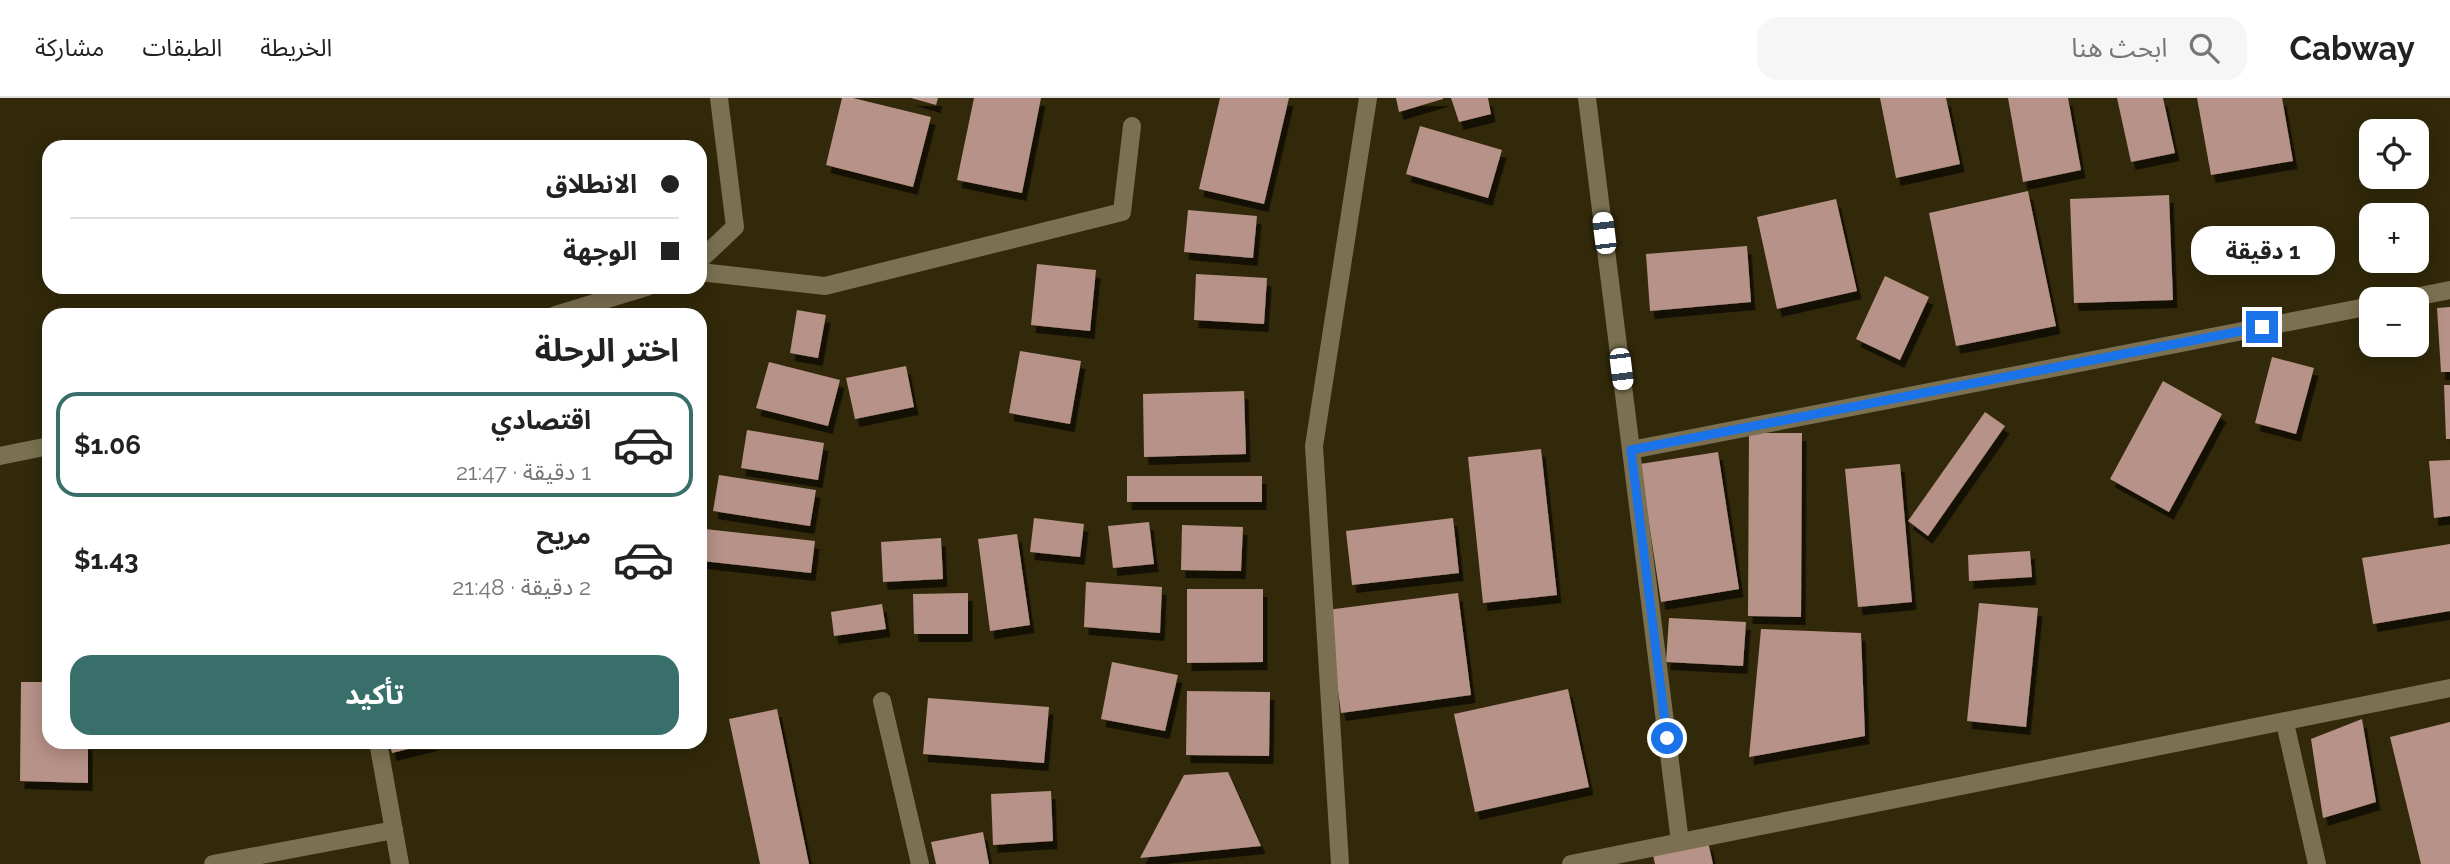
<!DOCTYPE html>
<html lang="ar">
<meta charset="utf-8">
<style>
:root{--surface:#fff;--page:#f6f6f6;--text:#222;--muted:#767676;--line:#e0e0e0;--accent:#396f6a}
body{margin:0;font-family:Raleway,"Noto Sans Arabic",sans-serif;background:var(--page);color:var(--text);direction:rtl;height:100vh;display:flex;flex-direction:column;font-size:26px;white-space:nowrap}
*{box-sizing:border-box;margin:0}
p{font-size:23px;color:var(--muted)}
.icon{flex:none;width:38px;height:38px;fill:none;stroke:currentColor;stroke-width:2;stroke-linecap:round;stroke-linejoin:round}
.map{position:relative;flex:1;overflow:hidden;direction:ltr}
.side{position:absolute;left:42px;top:210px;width:665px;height:441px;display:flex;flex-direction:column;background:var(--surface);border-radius:21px;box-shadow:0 4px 18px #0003;direction:rtl}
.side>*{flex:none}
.guide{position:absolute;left:42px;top:42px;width:665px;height:154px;border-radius:21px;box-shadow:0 4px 18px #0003;direction:rtl;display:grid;align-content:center;height:154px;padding:0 28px;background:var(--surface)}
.tools{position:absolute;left:2359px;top:21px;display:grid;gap:14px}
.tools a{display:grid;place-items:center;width:70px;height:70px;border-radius:14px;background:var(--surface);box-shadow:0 4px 18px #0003;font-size:35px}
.end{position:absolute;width:32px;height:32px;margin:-16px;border:9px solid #1a73e8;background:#fff;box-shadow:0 0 0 4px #fff}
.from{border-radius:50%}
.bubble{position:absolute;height:49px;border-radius:21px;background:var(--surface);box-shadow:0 4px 18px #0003;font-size:23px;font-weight:700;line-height:49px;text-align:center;direction:rtl}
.car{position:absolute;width:21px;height:42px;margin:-21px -10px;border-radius:9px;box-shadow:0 0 5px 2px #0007;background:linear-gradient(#fff 24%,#345 0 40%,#fff 0 76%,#345 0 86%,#fff 0)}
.guide b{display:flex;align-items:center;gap:24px;height:66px;font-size:26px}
.guide b+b{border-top:2px solid var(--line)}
.guide i{width:18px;height:18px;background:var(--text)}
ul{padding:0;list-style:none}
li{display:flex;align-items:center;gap:21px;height:105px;margin:0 14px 10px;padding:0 14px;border:4px solid transparent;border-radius:21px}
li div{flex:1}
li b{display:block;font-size:26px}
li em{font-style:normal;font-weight:700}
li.on{border-color:var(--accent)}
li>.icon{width:63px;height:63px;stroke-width:1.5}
h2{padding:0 28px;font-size:32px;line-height:84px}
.primary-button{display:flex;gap:14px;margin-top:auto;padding:14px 28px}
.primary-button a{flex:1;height:80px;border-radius:21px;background:var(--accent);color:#fff;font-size:28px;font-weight:700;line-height:80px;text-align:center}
header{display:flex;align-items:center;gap:42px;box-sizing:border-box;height:98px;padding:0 35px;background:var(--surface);border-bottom:2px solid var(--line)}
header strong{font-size:33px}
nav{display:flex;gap:38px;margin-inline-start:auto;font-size:24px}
.search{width:490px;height:63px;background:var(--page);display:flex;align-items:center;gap:18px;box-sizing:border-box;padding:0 24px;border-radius:21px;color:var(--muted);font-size:26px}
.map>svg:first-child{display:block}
</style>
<header>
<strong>Cabway</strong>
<div class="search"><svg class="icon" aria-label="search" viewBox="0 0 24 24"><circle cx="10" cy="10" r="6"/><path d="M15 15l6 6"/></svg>ابحث هنا</div>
<nav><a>الخريطة</a><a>الطبقات</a><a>مشاركة</a></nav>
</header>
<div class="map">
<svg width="2450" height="766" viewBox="0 0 2450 766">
<defs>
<filter id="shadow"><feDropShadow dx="4.5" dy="8" stdDeviation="0" flood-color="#0009"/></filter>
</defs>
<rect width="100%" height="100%" fill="#32290a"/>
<g fill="#b79288" filter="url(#shadow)">
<polygon points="842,0 853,0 931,19 913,89 826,67"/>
<polygon points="911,0 938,0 936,7"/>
<polygon points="974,0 1041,0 1022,95 957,82"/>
<polygon points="1220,0 1289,0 1264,106 1199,91"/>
<polygon points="1396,0 1443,0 1443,1 1399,14"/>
<polygon points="1451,0 1488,0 1491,16 1459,24"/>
<polygon points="1880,0 1946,0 1960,66 1896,80"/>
<polygon points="2008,0 2068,0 2081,72 2023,84"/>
<polygon points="2117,0 2163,0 2175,55 2131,64"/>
<polygon points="2197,0 2282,0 2293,63 2211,77"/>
<polygon points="1420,28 1502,52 1488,100 1406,76"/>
<polygon points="2028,93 2056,228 1956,248 1929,115"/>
<polygon points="2169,97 2173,202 2074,205 2070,101"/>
<polygon points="1836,101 1857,193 1777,211 1757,119"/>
<polygon points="1188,112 1257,118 1253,160 1184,154"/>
<polygon points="1747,148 1751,204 1650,213 1646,156"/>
<polygon points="1037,166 1096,172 1090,233 1031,227"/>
<polygon points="1196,176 1267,180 1264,226 1194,222"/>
<polygon points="1885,178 1929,199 1900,262 1856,241"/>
<polygon points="2450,209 2450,274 2441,274 2437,210"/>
<polygon points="797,212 826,217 818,260 790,255"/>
<polygon points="1020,253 1081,263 1070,326 1009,315"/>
<polygon points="2272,259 2314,270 2296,336 2255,325"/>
<polygon points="769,264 840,282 828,328 756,310"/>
<polygon points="906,268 914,309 855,321 846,280"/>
<polygon points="2163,283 2222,316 2169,414 2110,381"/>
<polygon points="2444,287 2450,287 2450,341 2446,341"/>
<polygon points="1244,293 1246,356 1144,359 1143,296"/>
<polygon points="1985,314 2005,328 1928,438 1908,423"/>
<polygon points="747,332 824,345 818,382 741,370"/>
<polygon points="1749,335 1802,335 1801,519 1748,518"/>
<polygon points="1541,351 1557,497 1483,505 1468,359"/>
<polygon points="1718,354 1739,491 1661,504 1640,366"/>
<polygon points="2450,362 2450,418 2434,420 2429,363"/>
<polygon points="1900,366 1912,504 1858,509 1845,371"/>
<polygon points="719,377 816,392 810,428 713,413"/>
<rect x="1127" y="378" width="135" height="26"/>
<polygon points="1034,420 1084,426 1080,459 1030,454"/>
<polygon points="1453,420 1459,475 1352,487 1346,433"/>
<polygon points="1149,424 1154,466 1113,470 1108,428"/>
<polygon points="1182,427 1243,429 1241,473 1181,472"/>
<polygon points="705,431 815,443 811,475 702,463"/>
<polygon points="1017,436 1030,527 990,533 978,441"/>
<polygon points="941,440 943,481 883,484 881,444"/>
<polygon points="2450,446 2450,513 2373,526 2362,460"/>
<polygon points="2030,453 2032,479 1969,483 1968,457"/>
<polygon points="1086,484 1162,489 1160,535 1084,529"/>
<polygon points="1187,491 1263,491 1263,564 1187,565"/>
<polygon points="968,495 968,536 914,536 913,496"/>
<polygon points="1458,495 1471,597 1341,615 1327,512"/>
<polygon points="1979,505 2038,510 2026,629 1967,623"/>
<polygon points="882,506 886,531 834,538 831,514"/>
<polygon points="1669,520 1746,524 1743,568 1666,564"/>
<polygon points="1761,531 1861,535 1865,638 1749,659"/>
<polygon points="1112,564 1178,577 1165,633 1101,621"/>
<polygon points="21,584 49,584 49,644 88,644 88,685 20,683"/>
<polygon points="1568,591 1589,689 1475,714 1454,616"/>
<polygon points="1187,593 1270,594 1269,658 1186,657"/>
<polygon points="928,600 1049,609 1044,665 923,656"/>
<polygon points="777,611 809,766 760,766 729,621"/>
<polygon points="2362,621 2376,704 2323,720 2311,641"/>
<polygon points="2450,624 2450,766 2421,766 2390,639"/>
<polygon points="389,644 433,644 433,645 392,655"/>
<polygon points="1228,674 1261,748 1140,760 1184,677"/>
<polygon points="1051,693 1053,743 993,747 991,696"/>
<polygon points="983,734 989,766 936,766 931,744"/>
<polygon points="1708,744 1713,766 1655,766 1653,757"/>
</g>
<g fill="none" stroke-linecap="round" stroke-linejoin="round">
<g stroke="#7b7152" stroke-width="18">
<polyline points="1587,0 1680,744"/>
<polyline points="700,162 735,129 719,0"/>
<polyline points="700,174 825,188 1122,114 1132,28"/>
<polyline points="2404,201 2450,192"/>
<polyline points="555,217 647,189"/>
<polyline points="1631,352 2371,208"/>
<polyline points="0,358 49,348"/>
<polyline points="882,603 920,766"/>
<polyline points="2285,625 2317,766"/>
<polyline points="378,644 400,766"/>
<polyline points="213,766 394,732"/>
<polyline points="1340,766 1314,348 1368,0"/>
<polyline points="1571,766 2450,590"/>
</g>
</g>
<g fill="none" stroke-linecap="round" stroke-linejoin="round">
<polyline stroke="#1a73e8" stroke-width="9" points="1667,640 1631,352 2262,229"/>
</g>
</svg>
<div class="tools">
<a><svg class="icon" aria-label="locate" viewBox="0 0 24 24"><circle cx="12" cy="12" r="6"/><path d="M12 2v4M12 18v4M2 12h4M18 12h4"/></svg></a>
<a>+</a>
<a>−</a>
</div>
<i class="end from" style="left:1667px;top:640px"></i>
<i class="end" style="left:2262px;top:229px"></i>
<div class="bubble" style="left:2191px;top:128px;width:144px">1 دقيقة</div>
<i class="car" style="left:1604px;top:135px;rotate:353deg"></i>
<i class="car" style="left:1621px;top:271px;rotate:173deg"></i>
<div class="guide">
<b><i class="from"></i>الانطلاق</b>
<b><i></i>الوجهة</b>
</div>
<section class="side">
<h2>اختر الرحلة</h2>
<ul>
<li class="on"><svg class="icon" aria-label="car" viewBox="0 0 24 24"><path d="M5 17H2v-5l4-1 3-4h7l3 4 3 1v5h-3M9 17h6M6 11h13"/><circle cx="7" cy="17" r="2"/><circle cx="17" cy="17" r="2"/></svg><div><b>اقتصادي</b><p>1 دقيقة · 21:47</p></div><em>$1.06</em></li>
<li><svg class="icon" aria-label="car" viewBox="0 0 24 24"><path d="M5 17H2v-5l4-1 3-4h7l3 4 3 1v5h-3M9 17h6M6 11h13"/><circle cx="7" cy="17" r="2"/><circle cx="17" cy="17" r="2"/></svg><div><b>مريح</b><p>2 دقيقة · 21:48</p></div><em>$1.43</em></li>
</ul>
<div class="primary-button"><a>تأكيد</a></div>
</section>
</div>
